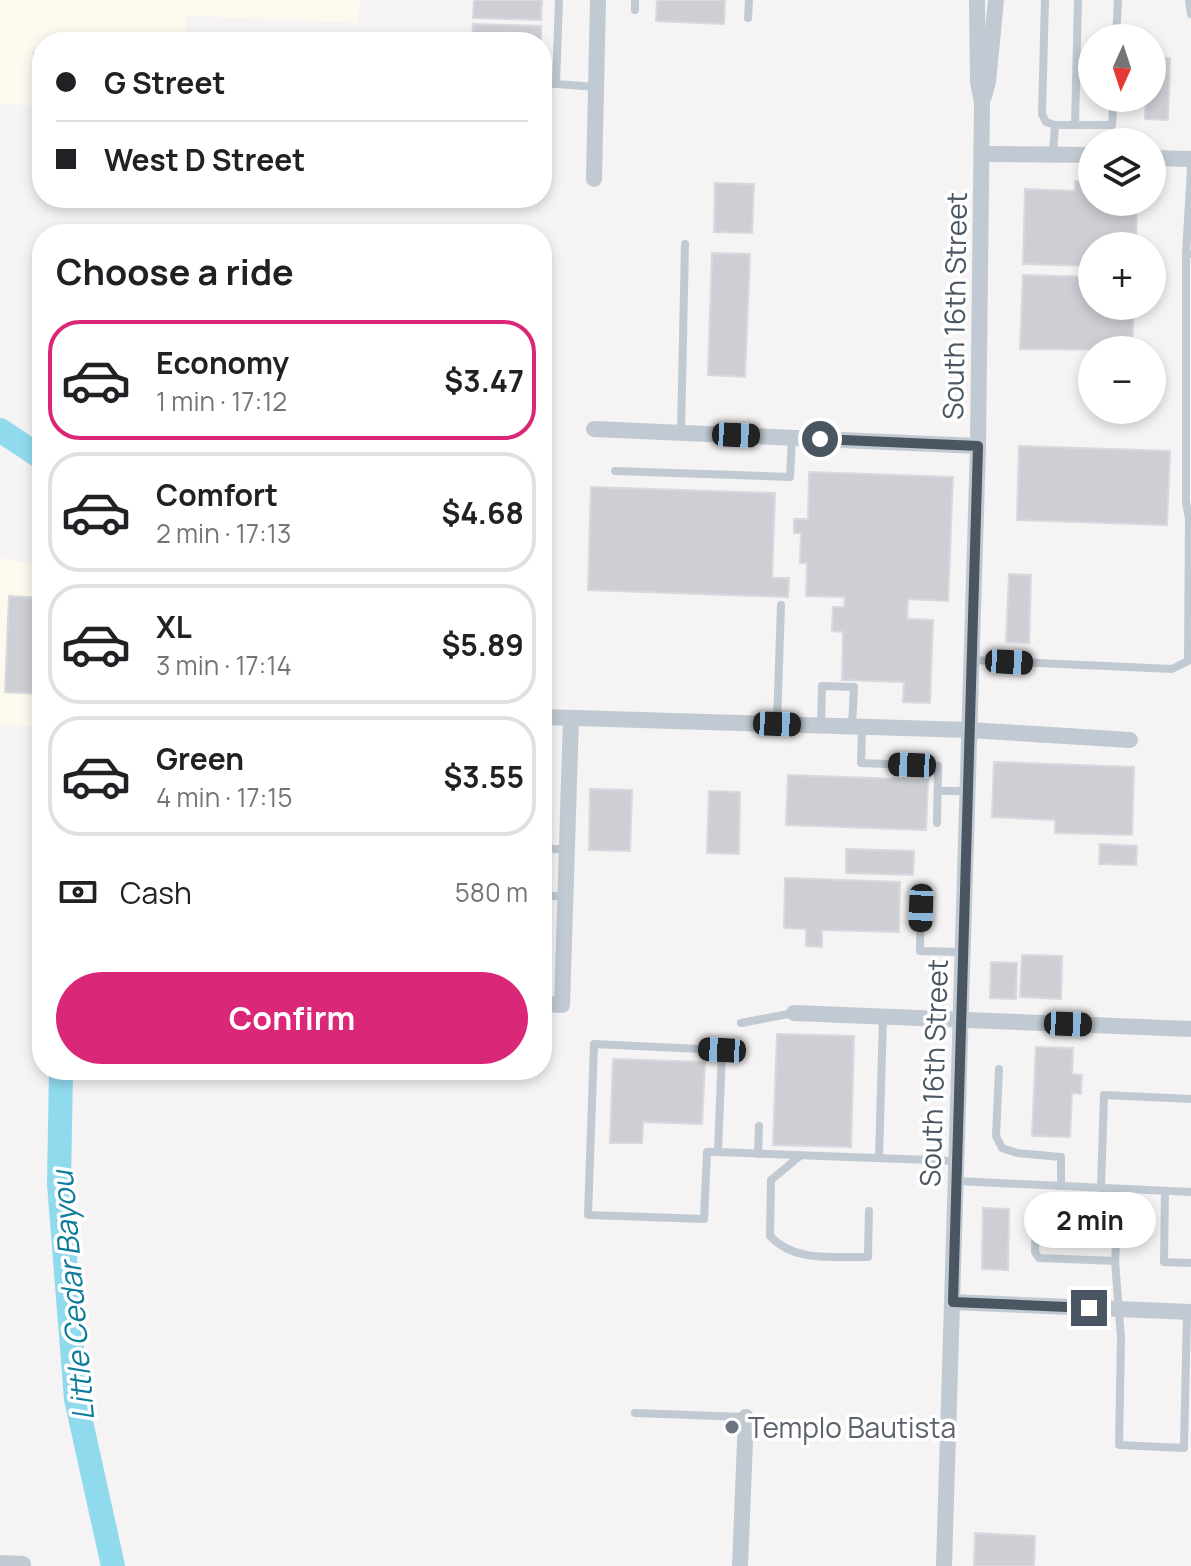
<!DOCTYPE html>
<meta charset="utf-8">
<style>
:root{--surface:#fff;--page:#f2f2f2;--text:#202124;--muted:#757577;--line:#e0e0e0;--accent:#db2777}
body{margin:0;font-family:Manrope,sans-serif;background:var(--page);color:var(--text);height:100vh;display:flex;flex-direction:column;font-size:30px;white-space:nowrap}
*{box-sizing:border-box;margin:0}
p{font-size:26px;color:var(--muted)}
.icon{flex:none;width:44px;height:44px;fill:none;stroke:currentColor;stroke-width:2;stroke-linecap:round;stroke-linejoin:round}
.map{position:relative;flex:1;overflow:hidden}
.drawer{position:absolute;left:32px;top:224px;width:520px;height:856px;display:flex;flex-direction:column;background:var(--surface);border-radius:32px;box-shadow:0 4px 12px #0003}
.drawer>*{flex:none}
.hud{position:absolute;left:32px;top:32px;width:520px;height:176px;border-radius:32px;box-shadow:0 4px 12px #0003;display:grid;align-content:center;height:176px;padding:0 24px;background:var(--surface)}
.needle{width:52px;rotate:183deg}
.fabs{position:absolute;left:1078px;top:24px;display:grid;gap:16px}
.fabs a{display:grid;place-items:center;width:88px;height:88px;border-radius:50%;background:var(--surface);box-shadow:0 4px 12px #0003;font-size:40px}
.end{position:absolute;width:36px;height:36px;margin:-18px;border:10px solid #4a5661;background:#fff;box-shadow:0 0 0 4px #fff}
.from{border-radius:50%}
.bubble{position:absolute;height:56px;border-radius:28px;background:var(--surface);box-shadow:0 4px 12px #0003;font-size:26px;font-weight:700;line-height:56px;text-align:center}
.car{position:absolute;width:24px;height:48px;margin:-24px -12px;border-radius:10px;box-shadow:0 0 6px 2px #0007;background:linear-gradient(#222 24%,#8ab4d8 0 40%,#222 0 76%,#8ab4d8 0 86%,#222 0)}
.hud b{display:flex;align-items:center;gap:28px;height:76px;font-size:30px}
.hud b+b{border-top:2px solid var(--line)}
.hud i{width:20px;height:20px;background:var(--text)}
ul{padding:0;list-style:none}
li{display:flex;align-items:center;gap:24px;height:120px;margin:0 16px 12px;padding:0 8px;border:4px solid var(--line);border-radius:32px}
li div{flex:1}
li b{display:block;font-size:30px}
li em{font-style:normal;font-weight:700}
li.selected{border-color:var(--accent)}
li>.icon{width:72px;height:72px;stroke-width:1.5}
h2{padding:0 24px;font-size:36px;line-height:96px}
.pay{display:flex;align-items:center;gap:20px;height:88px;padding:0 24px;font-size:30px}
.pay p{margin-inline-start:auto}
.primary-button{display:flex;gap:16px;margin-top:auto;padding:16px 24px}
.primary-button a{flex:1;height:92px;border-radius:48px;background:var(--accent);color:#fff;font-size:32px;font-weight:700;line-height:92px;text-align:center}
.map>svg:first-child{display:block}
</style>
<div class="map">
<svg width="1191" height="1566" viewBox="0 0 1191 1566">
<rect width="100%" height="100%" fill="#f5f3f3"/>
<g fill="#fdf9ef">
<polygon points="0,0 360,0 358,23 187,16 185,42 42,42 42,106 0,104"/>
<polygon points="0,557 42,567 42,726 0,725"/>
</g>
<g fill="none" stroke-linecap="round" stroke-linejoin="round">
<g stroke="#90daee" stroke-width="24">
<polyline points="0,430 42,458"/>
<polyline points="61,1070 59,1183 76,1399 113,1566"/>
</g>
</g>
<g fill="#cdcfd5" stroke="#d7d9de" stroke-width="2">
<polygon points="474,0 542,0 541,20 473,18"/>
<polygon points="657,0 725,0 724,24 656,21"/>
<polygon points="473,24 541,26 541,42 472,42"/>
<polygon points="34,53 42,53 42,90 33,90"/>
<polygon points="1152,58 1170,58 1168,120 1145,119 1146,98 1152,98"/>
<polygon points="1075,181 1092,182 1092,202 1137,202 1136,246 1092,246 1092,266 1023,264 1025,189 1075,191"/>
<polygon points="715,183 754,184 752,233 714,232"/>
<polygon points="712,253 750,254 745,377 708,375"/>
<polygon points="1023,275 1092,277 1092,306 1134,306 1132,350 1020,349"/>
<polygon points="1019,446 1170,451 1167,525 1017,520"/>
<polygon points="809,472 953,477 948,601 908,599 907,619 933,620 930,703 903,702 904,682 842,680 843,632 832,631 833,607 844,607 845,597 806,596 807,563 800,563 801,533 794,533 794,519 808,519"/>
<polygon points="591,487 775,493 772,578 789,578 788,597 588,590"/>
<polygon points="1009,574 1031,575 1029,643 1006,642"/>
<polygon points="9,596 42,598 42,694 5,692"/>
<polygon points="994,762 1134,767 1132,835 1055,833 1055,820 992,817"/>
<polygon points="788,775 928,780 926,830 786,825"/>
<polygon points="590,789 632,790 630,851 589,850"/>
<polygon points="709,791 740,792 739,854 707,853"/>
<polygon points="1100,844 1137,846 1136,865 1099,864"/>
<polygon points="846,849 914,851 913,875 846,873"/>
<polygon points="785,878 900,882 899,932 822,930 822,947 806,946 806,929 784,928"/>
<polygon points="1022,955 1062,956 1061,999 1020,997"/>
<polygon points="991,962 1017,963 1016,999 990,998"/>
<polygon points="777,1034 854,1036 851,1147 773,1145"/>
<polygon points="1036,1047 1073,1048 1072,1074 1082,1075 1081,1094 1072,1093 1070,1137 1032,1136"/>
<polygon points="613,1059 705,1062 702,1124 643,1122 642,1143 610,1143"/>
<polygon points="983,1208 1009,1209 1008,1270 982,1269"/>
<polygon points="975,1533 1035,1536 1034,1566 974,1566"/>
</g>
<g fill="none" stroke-linecap="round" stroke-linejoin="round">
<g stroke="#c1cad2" stroke-width="8">
<polyline points="559,0 556,84 596,87"/>
<polyline points="1045,0 1042,114 1046,122 1055,125 1112,125 1114,98"/>
<polyline points="1189,0 1191,14"/>
<polyline points="635,10 635,0"/>
<polyline points="748,18 749,0"/>
<polyline points="1116,38 1118,0"/>
<polyline points="542,84 556,84"/>
<polyline points="1075,124 1078,0"/>
<polyline points="1053,154 1055,125"/>
<polyline points="1186,254 1186,502 1190,524"/>
<polyline points="1190,254 1186,254 1191,168"/>
<polyline points="681,432 685,244"/>
<polyline points="615,471 790,477 792,438"/>
<polyline points="972,660 1172,669 1188,661 1189,522"/>
<polyline points="777,723 781,605"/>
<polyline points="821,725 822,686 854,687 852,726"/>
<polyline points="862,727 861,763 938,766 937,823"/>
<polyline points="938,791 967,791"/>
<polyline points="542,848 567,850"/>
<polyline points="921,887 920,951 962,952"/>
<polyline points="542,895 565,897"/>
<polyline points="741,1023 794,1013"/>
<polyline points="999,1069 996,1136 1002,1148 1017,1153 1061,1157 1061,1186"/>
<polyline points="718,1152 707,1152 704,1219 588,1215 594,1044 722,1050 718,1152 956,1161"/>
<polyline points="758,1154 759,1126"/>
<path d="M800,1156L771,1180L770,1236C795,1263 834,1256 868,1257L869,1211"/>
<polyline points="879,1158 883,1017"/>
<polyline points="956,1181 1191,1192"/>
<polyline points="1101,1188 1104,1095 1191,1099"/>
<polyline points="1165,1191 1164,1262 1191,1263"/>
<polyline points="1115,1261 1039,1258 1035,1252 1036,1224 1044,1219 1111,1222 1117,1227 1115,1261 1121,1338 1119,1445 1184,1448 1187,1312"/>
<polyline points="635,1413 746,1417"/>
</g>
<g stroke="#c1cad2" stroke-width="16">
<polyline points="984,96 988,82 996,0"/>
<polyline points="982,154 1092,155"/>
<polyline points="1152,158 1191,159"/>
<polyline points="594,179 598,0"/>
<polyline points="594,429 978,446"/>
<polyline points="542,717 970,730 1130,740"/>
<polyline points="542,1004 562,1005 571,718"/>
<polyline points="794,1013 1191,1029"/>
<polyline points="953,1302 1191,1312"/>
<polyline points="0,1563 23,1564"/>
<polyline points="740,1566 746,1417"/>
<polyline points="944,1566 978,446 982,102 978,82 977,0"/>
</g>
</g>
<g fill="none" stroke-linecap="round" stroke-linejoin="round">
<polyline stroke="#4a5661" stroke-width="10" points="820,439 978,446 953,1302 1089,1308"/>
</g>
<circle fill="#6b7280" stroke="#fff" stroke-width="3" cx="732" cy="1427" r="8"/>
<g text-anchor="middle" dominant-baseline="central" stroke-width="7" stroke-linejoin="round" paint-order="stroke">
<g font-size="28" fill="#4a5661" stroke="#fff">
<text transform="translate(954 306) rotate(-89)">South 16th Street</text>
<text transform="translate(933 1073) rotate(-88)">South 16th Street</text>
</g>
<g font-size="28" fill="#5b616d" stroke="#fff" text-anchor="start">
<text x="748" y="1427">Templo Bautista</text>
</g>
<g font-size="30" font-style="italic" fill="#0c7c9b" stroke="#fff">
<text transform="translate(72 1296) rotate(-95)">Little Cedar Bayou</text>
</g>
</g>
</svg>
<div class="fabs">
<a><svg class="needle" viewBox="-14 -14 28 28"><path d="M0-13l5 13h-10z" fill="#e53935"/><path d="M0 13l5-13h-10z" fill="#757577"/></svg></a>
<a><svg class="icon" aria-label="layers" viewBox="0 0 24 24"><path d="M12 4l9 5-9 5-9-5zM3 14l9 5 9-5"/></svg></a>
<a>+</a>
<a>−</a>
</div>
<i class="end from" style="left:820px;top:439px"></i>
<i class="end" style="left:1089px;top:1308px"></i>
<div class="bubble" style="left:1024px;top:1192px;width:132px">2 min</div>
<i class="car" style="left:736px;top:435px;rotate:92deg"></i>
<i class="car" style="left:1009px;top:662px;rotate:93deg"></i>
<i class="car" style="left:777px;top:724px;rotate:92deg"></i>
<i class="car" style="left:912px;top:765px;rotate:272deg"></i>
<i class="car" style="left:921px;top:908px;rotate:182deg"></i>
<i class="car" style="left:1068px;top:1024px;rotate:92deg"></i>
<i class="car" style="left:722px;top:1050px;rotate:273deg"></i>
<div class="hud">
<b><i class="from"></i>G Street</b>
<b><i></i>West D Street</b>
</div>
<section class="drawer">
<h2>Choose a ride</h2>
<ul>
<li class="selected"><svg class="icon" aria-label="car" viewBox="0 0 24 24"><path d="M5 17H2v-5l4-1 3-4h7l3 4 3 1v5h-3M9 17h6M6 11h13"/><circle cx="7" cy="17" r="2"/><circle cx="17" cy="17" r="2"/></svg><div><b>Economy</b><p>1 min · 17:12</p></div><em>$3.47</em></li>
<li><svg class="icon" aria-label="car" viewBox="0 0 24 24"><path d="M5 17H2v-5l4-1 3-4h7l3 4 3 1v5h-3M9 17h6M6 11h13"/><circle cx="7" cy="17" r="2"/><circle cx="17" cy="17" r="2"/></svg><div><b>Comfort</b><p>2 min · 17:13</p></div><em>$4.68</em></li>
<li><svg class="icon" aria-label="car" viewBox="0 0 24 24"><path d="M5 17H2v-5l4-1 3-4h7l3 4 3 1v5h-3M9 17h6M6 11h13"/><circle cx="7" cy="17" r="2"/><circle cx="17" cy="17" r="2"/></svg><div><b>XL</b><p>3 min · 17:14</p></div><em>$5.89</em></li>
<li><svg class="icon" aria-label="car" viewBox="0 0 24 24"><path d="M5 17H2v-5l4-1 3-4h7l3 4 3 1v5h-3M9 17h6M6 11h13"/><circle cx="7" cy="17" r="2"/><circle cx="17" cy="17" r="2"/></svg><div><b>Green</b><p>4 min · 17:15</p></div><em>$3.55</em></li>
</ul>
<div class="pay"><svg class="icon" aria-label="cash" viewBox="0 0 24 24"><path d="M3 7h18v10H3z"/><circle cx="12" cy="12" r="2"/></svg>Cash<p>580 m</p></div>
<div class="primary-button"><a>Confirm</a></div>
</section>
</div>
